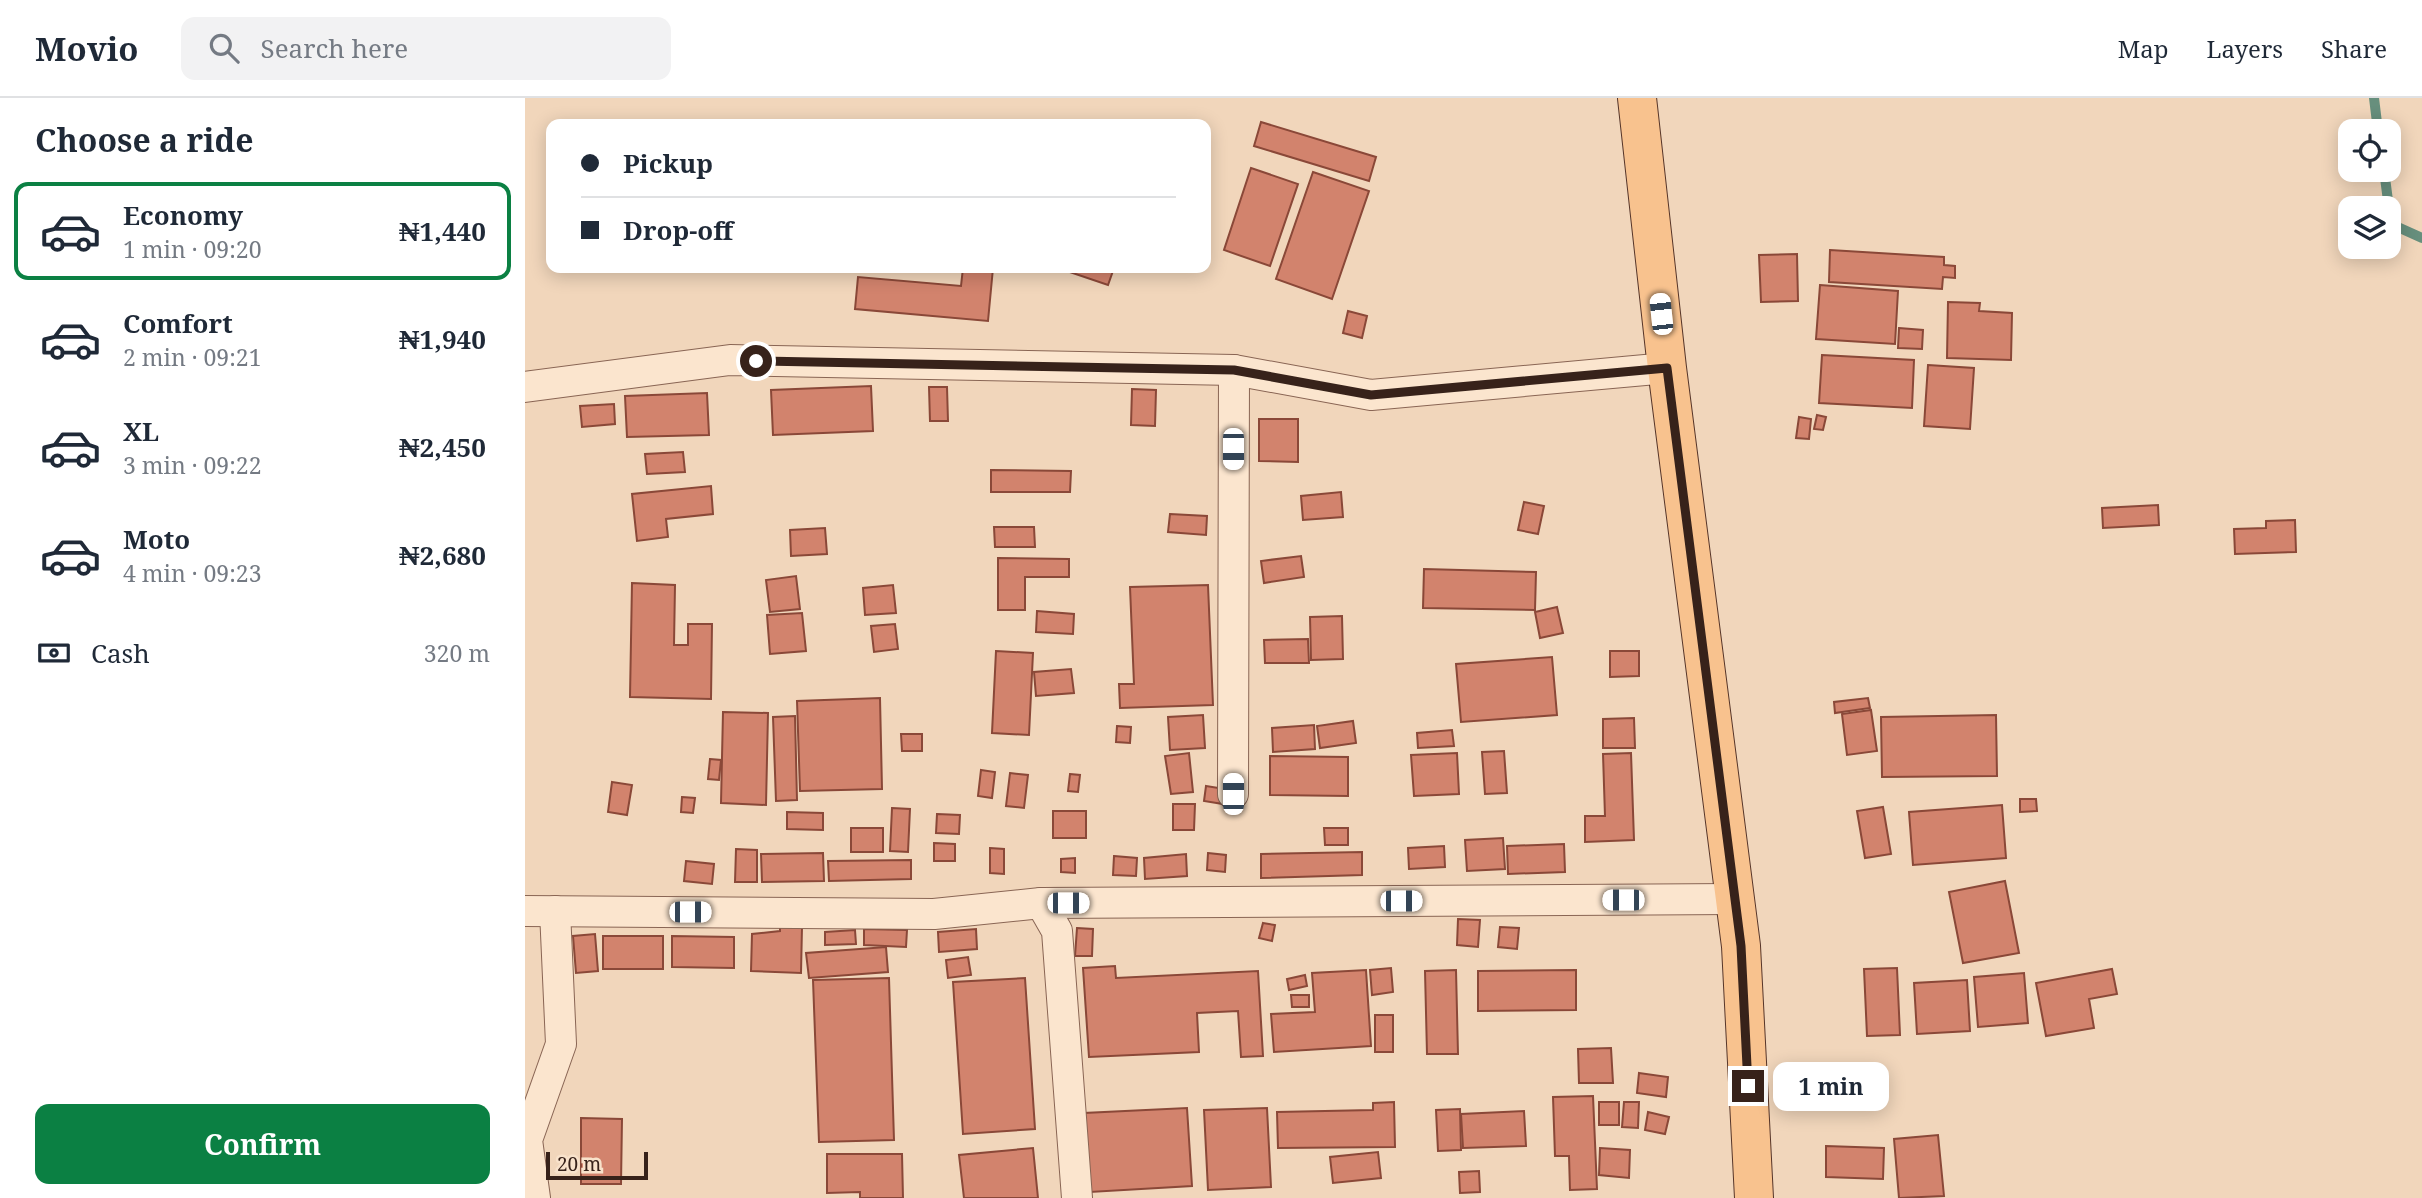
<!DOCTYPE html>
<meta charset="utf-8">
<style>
:root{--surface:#fff;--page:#f2f2f3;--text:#1f2937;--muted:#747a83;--line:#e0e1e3;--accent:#0b8043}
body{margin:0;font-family:"Noto Serif",serif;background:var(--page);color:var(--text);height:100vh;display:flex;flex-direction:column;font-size:26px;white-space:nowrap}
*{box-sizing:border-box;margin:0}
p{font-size:23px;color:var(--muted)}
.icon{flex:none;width:38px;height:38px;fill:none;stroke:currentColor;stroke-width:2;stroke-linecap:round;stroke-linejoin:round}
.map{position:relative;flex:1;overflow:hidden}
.panel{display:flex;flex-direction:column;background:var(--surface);width:525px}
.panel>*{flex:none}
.top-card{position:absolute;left:21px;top:21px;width:665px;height:154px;border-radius:14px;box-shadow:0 4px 18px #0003;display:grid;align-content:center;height:154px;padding:0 35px;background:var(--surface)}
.fabs{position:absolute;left:1813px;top:21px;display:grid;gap:14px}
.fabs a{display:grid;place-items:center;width:63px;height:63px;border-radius:14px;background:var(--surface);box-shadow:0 4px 18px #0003;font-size:35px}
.scale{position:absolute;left:21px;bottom:18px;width:102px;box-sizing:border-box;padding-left:7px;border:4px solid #37221a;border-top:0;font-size:19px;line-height:24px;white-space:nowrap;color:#37221a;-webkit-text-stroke:5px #f8e2cb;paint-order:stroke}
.end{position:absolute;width:32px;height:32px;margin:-16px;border:9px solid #37221a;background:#fff;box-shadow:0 0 0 4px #fff}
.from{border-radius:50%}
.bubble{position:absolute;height:49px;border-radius:14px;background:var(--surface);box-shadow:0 4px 18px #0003;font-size:23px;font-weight:700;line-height:49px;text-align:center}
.car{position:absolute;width:21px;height:42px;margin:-21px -10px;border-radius:9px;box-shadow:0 0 5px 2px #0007;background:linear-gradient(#fff 24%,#345 0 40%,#fff 0 76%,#345 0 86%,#fff 0)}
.top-card b{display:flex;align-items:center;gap:24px;height:66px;font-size:26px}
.top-card b+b{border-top:2px solid var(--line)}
.top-card i{width:18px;height:18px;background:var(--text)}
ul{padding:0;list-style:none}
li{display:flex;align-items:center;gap:21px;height:98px;margin:0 14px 10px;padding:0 21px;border:4px solid transparent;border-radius:14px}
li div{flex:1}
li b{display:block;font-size:26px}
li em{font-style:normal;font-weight:700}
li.current{border-color:var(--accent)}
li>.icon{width:63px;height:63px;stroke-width:1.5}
h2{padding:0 35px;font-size:32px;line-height:84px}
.pay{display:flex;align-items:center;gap:18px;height:77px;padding:0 35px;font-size:26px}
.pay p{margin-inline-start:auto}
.primary-button{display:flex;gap:14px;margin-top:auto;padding:14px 35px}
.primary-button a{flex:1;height:80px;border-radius:14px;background:var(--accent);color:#fff;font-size:28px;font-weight:700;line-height:80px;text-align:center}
header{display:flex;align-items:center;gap:42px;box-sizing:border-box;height:98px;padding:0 35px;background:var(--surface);border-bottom:2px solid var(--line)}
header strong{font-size:33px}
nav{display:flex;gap:38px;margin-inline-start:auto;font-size:24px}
.search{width:490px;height:63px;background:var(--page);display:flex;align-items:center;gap:18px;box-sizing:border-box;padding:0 24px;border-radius:14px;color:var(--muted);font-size:26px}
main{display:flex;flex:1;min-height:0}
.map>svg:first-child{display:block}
</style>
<header>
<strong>Movio</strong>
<div class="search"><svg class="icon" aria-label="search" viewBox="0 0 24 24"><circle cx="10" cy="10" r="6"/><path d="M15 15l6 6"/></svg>Search here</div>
<nav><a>Map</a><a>Layers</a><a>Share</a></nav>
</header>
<main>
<section class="panel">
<h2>Choose a ride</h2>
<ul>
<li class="current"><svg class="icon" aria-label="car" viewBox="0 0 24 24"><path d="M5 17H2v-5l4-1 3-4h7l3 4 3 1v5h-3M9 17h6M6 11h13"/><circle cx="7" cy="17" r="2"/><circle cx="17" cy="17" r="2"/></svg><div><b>Economy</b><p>1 min · 09:20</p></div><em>₦1,440</em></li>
<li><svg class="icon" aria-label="car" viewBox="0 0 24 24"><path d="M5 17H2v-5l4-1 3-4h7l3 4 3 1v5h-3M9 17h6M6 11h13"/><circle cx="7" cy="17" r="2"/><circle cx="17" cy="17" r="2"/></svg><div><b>Comfort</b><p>2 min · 09:21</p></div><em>₦1,940</em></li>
<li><svg class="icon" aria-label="car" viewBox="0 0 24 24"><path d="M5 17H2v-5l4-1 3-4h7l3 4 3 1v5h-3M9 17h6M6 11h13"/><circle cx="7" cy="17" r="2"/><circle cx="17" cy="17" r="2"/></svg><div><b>XL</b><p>3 min · 09:22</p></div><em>₦2,450</em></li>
<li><svg class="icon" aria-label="car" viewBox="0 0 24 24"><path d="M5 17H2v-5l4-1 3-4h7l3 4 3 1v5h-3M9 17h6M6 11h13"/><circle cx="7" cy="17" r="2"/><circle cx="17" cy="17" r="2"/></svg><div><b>Moto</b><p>4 min · 09:23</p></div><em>₦2,680</em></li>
</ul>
<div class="pay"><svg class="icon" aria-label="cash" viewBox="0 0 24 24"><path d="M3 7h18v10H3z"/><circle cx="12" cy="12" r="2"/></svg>Cash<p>320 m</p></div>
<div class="primary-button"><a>Confirm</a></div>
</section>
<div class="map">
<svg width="1897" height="1100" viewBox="0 0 1897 1100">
<rect width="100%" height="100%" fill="#f1d6bb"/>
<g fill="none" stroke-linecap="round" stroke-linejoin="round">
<g stroke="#678f7d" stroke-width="10">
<polyline points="1849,0 1853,33"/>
<polyline points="1859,72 1866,126 1897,140"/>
</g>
</g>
<g fill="#d2836d" stroke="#8a4838" stroke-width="2">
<polygon points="736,24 851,59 844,83 729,48"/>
<polygon points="726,70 773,86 745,168 699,152"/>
<polygon points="788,74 844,93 807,201 751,181"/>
<polygon points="1305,152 1419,159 1419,167 1430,168 1430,180 1418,179 1417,191 1304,184"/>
<polygon points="1272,156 1273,203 1236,204 1234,157"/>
<polygon points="438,170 468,170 463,223 330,211 333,179 436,188"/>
<polygon points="533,170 589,170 583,187"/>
<polygon points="1295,187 1373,193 1370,246 1291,241"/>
<polygon points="1423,204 1455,205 1454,213 1487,215 1486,262 1422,260"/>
<polygon points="823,213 842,218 837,240 818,235"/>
<polygon points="1374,230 1398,232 1397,251 1373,250"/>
<polygon points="1297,257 1389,262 1387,310 1294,305"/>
<polygon points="1403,267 1449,270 1445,331 1399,328"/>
<polygon points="346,288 348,333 248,337 246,292"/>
<polygon points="404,289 422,289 423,323 405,323"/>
<polygon points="607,291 631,292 630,328 606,327"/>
<polygon points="182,295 184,337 102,339 100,298"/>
<polygon points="89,306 90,326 57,329 55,308"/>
<polygon points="1292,317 1301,319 1298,332 1289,331"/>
<polygon points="1274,319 1286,321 1284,341 1271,340"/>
<polygon points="734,321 773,321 773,364 734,363"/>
<polygon points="158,354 160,374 122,376 120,356"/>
<polygon points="466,372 546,373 545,394 466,394"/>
<polygon points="186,388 188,416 141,421 143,439 112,443 107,396"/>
<polygon points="816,394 818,419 778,422 776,398"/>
<polygon points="999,404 1019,408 1013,436 993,432"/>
<polygon points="1633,407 1634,427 1578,430 1577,410"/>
<polygon points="645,416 682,418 681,437 643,434"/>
<polygon points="1770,422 1771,454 1710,456 1709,431 1741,430 1741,423"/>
<polygon points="469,429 509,429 510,449 470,449"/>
<polygon points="300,430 302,456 266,458 265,432"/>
<polygon points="776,458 779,479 739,485 736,463"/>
<polygon points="473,460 544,461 544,479 500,479 500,512 473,512"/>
<polygon points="899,471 1011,474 1010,512 898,510"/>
<polygon points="271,478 275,511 245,514 241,482"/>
<polygon points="107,485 150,487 149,547 163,547 163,526 187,526 186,601 105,599"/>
<polygon points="368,487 371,515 340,517 338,490"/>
<polygon points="683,487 688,607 595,610 594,586 609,586 605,489"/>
<polygon points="1032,509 1038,535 1015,540 1010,514"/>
<polygon points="512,513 549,516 548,536 511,534"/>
<polygon points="277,515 281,553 245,556 242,517"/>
<polygon points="817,518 818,561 786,562 785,519"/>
<polygon points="370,526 373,551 349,554 346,528"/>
<polygon points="783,541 784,565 740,565 739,542"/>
<polygon points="471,553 508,555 504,637 467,635"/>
<polygon points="1085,553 1114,553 1114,578 1085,579"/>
<polygon points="1027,559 1032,617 936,624 931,566"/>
<polygon points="546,571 549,595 511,598 509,574"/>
<polygon points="355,600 357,691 275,693 272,603"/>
<polygon points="1343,600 1345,610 1310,615 1309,604"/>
<polygon points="1346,612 1352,653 1322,657 1317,616"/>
<polygon points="198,614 243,615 241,707 196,705"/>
<polygon points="678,617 680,650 645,652 643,619"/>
<polygon points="1471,617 1472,678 1357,679 1356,619"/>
<polygon points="270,618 272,702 251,703 248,619"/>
<polygon points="1109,620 1110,650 1078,650 1078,621"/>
<polygon points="828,623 831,645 795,650 792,628"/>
<polygon points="789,627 790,651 748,654 747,630"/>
<polygon points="592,628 606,629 605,645 591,644"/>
<polygon points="927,632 929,648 893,650 892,635"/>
<polygon points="376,636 397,636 397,653 377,653"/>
<polygon points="979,653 982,695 960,696 957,654"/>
<polygon points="664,655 668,694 646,696 640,658"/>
<polygon points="932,655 934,696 889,698 886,657"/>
<polygon points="1106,655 1109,742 1060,744 1060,718 1080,718 1078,656"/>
<polygon points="745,658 823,659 823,698 745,697"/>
<polygon points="185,661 196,662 194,682 183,681"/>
<polygon points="456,672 470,674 467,700 453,698"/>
<polygon points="485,675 503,677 499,710 481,708"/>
<polygon points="545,676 555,677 553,694 543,693"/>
<polygon points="87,684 107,687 102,717 83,714"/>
<polygon points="681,688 700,691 698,706 679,703"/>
<polygon points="157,699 170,700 168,715 156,714"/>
<polygon points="1495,701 1511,701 1512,713 1495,714"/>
<polygon points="648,706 670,706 669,732 648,732"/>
<polygon points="1477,707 1481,760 1388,767 1384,714"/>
<polygon points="1358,709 1366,756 1340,760 1332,713"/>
<polygon points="367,710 385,711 383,754 365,753"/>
<rect x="528" y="713" width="33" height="27"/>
<polygon points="262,714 298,715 298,732 262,731"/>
<polygon points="412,716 435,717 434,736 411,735"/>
<rect x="326" y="730" width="32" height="24"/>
<polygon points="799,730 823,730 823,747 800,747"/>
<polygon points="978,740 980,771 942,773 940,742"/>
<polygon points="409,745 430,746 430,763 409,763"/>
<polygon points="1039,746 1040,774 983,776 982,748"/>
<polygon points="919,748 920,769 884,771 883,750"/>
<polygon points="465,750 479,751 479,776 465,775"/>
<polygon points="211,751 232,752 232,784 210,784"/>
<polygon points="837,754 837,777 736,780 736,756"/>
<polygon points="298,755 299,783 237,784 236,756"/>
<polygon points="683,755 701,757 700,774 682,772"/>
<polygon points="661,756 662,778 620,781 619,760"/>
<polygon points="589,758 612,760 611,778 588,777"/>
<polygon points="550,760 550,775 536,774 536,761"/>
<polygon points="386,762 386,781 304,783 303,763"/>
<polygon points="161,763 189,766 187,786 159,783"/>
<polygon points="1480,783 1494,855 1438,865 1424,794"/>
<polygon points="933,821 955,822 953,849 932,847"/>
<polygon points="738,825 750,827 747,843 734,840"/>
<polygon points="255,829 277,829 276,875 226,873 227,836 255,833"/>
<polygon points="975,829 994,830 992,851 973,849"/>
<polygon points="552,830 568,831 567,858 550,858"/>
<polygon points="339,831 382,832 381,849 339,847"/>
<polygon points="451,831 452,851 414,854 413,834"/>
<polygon points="330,832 331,846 300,847 300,834"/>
<polygon points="70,836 73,873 51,875 48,838"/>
<rect x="78" y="838" width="60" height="33"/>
<polygon points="147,838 209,839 209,870 147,869"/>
<polygon points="361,849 363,874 284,880 281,855"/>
<polygon points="443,859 446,877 423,880 421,862"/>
<polygon points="590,868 591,880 733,873 738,958 716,959 713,913 672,915 674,954 564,959 558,870"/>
<polygon points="866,870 868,894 847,897 845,872"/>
<polygon points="1372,870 1375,937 1342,938 1339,871"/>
<polygon points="1587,871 1592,896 1564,901 1569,930 1521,938 1511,885"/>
<polygon points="841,872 846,948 749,954 746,916 790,914 787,875"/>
<polygon points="931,872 933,956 902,956 900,873"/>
<polygon points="1051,872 1051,912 953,913 953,873"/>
<polygon points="1499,875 1503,925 1453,929 1449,879"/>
<polygon points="780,877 782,888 764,892 762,881"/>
<polygon points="364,880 369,1042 294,1044 288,882"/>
<polygon points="500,880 510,1031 438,1036 428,884"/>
<polygon points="1442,882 1445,933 1392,936 1389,885"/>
<polygon points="766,897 784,897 784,909 767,909"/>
<rect x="850" y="917" width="18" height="37"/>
<polygon points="1086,950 1088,985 1054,985 1053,951"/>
<polygon points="1114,975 1143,979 1141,999 1112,995"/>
<polygon points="1068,998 1072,1091 1045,1092 1044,1058 1030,1058 1028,999"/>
<polygon points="869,1004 870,1049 753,1050 752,1014 848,1012 848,1005"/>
<rect x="1074" y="1004" width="20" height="23"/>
<polygon points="1099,1004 1114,1004 1113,1030 1097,1029"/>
<polygon points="662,1010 667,1088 565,1094 559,1015"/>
<polygon points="742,1010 746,1089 683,1092 679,1012"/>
<polygon points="935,1011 936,1052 913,1053 911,1012"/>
<polygon points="999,1013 1001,1048 938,1050 936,1016"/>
<polygon points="1123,1014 1144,1019 1140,1036 1120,1032"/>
<polygon points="56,1020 97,1021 96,1086 56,1086"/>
<polygon points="1413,1037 1419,1098 1374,1100 1369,1041"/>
<polygon points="1301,1048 1359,1050 1358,1081 1301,1079"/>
<polygon points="508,1050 513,1100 439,1100 434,1057"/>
<polygon points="1075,1050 1105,1052 1104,1080 1074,1077"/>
<polygon points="853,1054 856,1080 808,1085 805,1059"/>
<polygon points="302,1056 377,1056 378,1100 335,1100 335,1094 302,1095"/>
<polygon points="954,1073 955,1094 935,1095 934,1074"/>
</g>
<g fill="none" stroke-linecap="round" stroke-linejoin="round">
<g stroke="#896554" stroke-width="32">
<g id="minor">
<polyline points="0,289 205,262 709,272 846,297 1142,270"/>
<polyline points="708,696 709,272"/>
<polyline points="516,805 532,833 552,1100"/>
<polyline points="0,813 409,816 516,805 1209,801"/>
<polyline points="10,1100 2,1042 36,946 30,813"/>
</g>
</g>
<g stroke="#563529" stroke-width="40">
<polyline id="primary" points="1112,0 1142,270 1216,848 1229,1100"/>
</g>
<use href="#minor" stroke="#fbe5ce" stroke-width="30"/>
<use href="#primary" stroke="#f8c28e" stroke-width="38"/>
</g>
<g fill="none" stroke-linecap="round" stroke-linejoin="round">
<polyline stroke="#37221a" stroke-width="9" points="231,263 709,272 846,297 1142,270 1216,848 1223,988"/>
</g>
</svg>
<div class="fabs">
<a><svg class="icon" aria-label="locate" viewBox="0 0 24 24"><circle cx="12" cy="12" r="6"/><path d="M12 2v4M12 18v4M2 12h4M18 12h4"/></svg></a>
<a><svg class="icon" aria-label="layers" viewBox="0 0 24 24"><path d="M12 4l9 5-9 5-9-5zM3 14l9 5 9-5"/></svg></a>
</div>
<div class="scale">20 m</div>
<i class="end from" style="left:231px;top:263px"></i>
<i class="end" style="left:1223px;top:988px"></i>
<div class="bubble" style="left:1248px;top:964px;width:116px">1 min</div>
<i class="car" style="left:1136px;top:216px;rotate:354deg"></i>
<i class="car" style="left:708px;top:351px;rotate:180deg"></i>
<i class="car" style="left:708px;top:696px;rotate:0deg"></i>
<i class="car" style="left:1098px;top:802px;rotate:270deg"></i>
<i class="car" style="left:876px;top:803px;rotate:90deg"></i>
<i class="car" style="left:543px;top:805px;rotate:90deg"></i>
<i class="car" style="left:165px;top:814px;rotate:90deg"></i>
<div class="top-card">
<b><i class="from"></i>Pickup</b>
<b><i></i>Drop-off</b>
</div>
</div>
</main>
